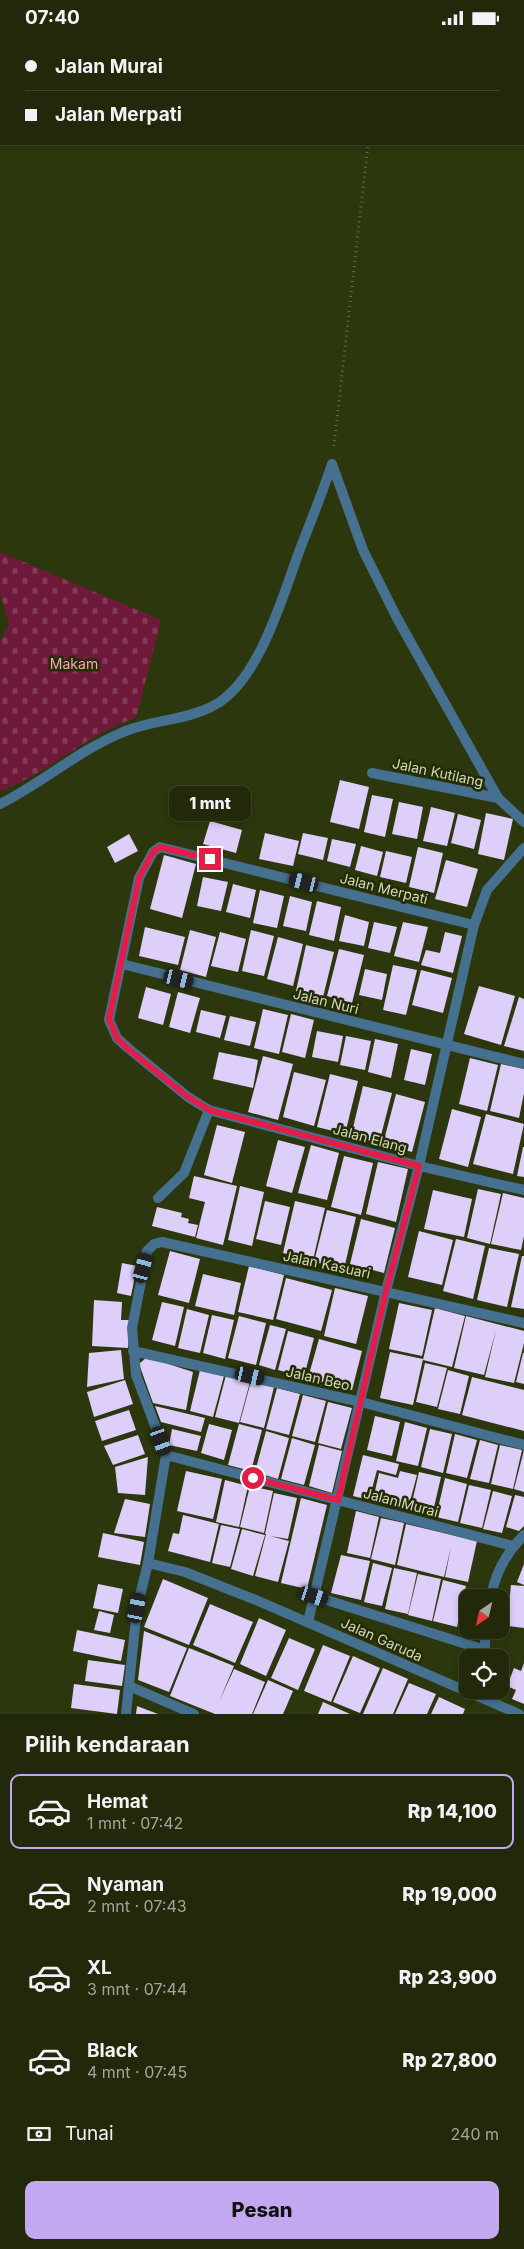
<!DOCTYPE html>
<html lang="id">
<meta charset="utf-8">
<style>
:root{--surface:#22290a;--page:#2a3113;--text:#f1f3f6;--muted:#a2a69c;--line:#3f452b;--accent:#c4a7f1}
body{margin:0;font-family:Inter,sans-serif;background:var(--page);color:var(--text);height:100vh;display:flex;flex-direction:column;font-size:19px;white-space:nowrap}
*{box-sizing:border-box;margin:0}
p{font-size:16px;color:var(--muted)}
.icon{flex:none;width:28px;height:28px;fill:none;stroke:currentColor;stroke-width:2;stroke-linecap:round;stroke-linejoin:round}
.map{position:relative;height:1679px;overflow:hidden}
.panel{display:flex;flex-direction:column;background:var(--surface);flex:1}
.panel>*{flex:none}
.hud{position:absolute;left:0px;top:0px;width:525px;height:110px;box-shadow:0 2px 8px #0003,0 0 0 1px var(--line);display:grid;align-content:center;height:110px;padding:0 25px;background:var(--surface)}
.needle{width:32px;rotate:214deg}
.controls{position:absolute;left:459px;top:1554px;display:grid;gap:10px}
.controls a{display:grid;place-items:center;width:50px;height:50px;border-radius:10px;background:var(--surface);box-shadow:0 2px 8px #0003,0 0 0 1px var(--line);font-size:25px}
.end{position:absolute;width:22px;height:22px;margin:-11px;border:6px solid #e11d48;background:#fff;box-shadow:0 0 0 2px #fff}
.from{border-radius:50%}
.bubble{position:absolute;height:35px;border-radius:10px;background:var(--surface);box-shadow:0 2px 8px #0003,0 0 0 1px var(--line);font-size:16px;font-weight:800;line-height:35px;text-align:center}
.car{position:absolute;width:15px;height:30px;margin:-15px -8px;border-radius:6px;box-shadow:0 0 4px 1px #0007;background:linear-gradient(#222 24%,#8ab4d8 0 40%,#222 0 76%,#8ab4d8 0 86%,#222 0)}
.hud b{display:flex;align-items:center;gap:18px;height:48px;font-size:19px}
.hud b+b{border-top:1px solid var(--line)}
.hud i{width:12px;height:12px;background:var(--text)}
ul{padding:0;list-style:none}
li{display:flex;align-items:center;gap:15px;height:75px;margin:0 10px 8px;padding:0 15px;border:2px solid transparent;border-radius:10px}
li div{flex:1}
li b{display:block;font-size:19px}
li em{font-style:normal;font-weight:800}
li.on{border-color:var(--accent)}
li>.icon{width:45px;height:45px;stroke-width:1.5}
h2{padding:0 25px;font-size:22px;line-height:60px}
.pay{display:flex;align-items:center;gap:12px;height:55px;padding:0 25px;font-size:19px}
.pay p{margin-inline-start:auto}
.button{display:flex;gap:10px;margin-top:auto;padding:10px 25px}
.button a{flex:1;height:58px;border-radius:10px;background:var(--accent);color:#111;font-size:20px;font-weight:800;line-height:58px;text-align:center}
.status{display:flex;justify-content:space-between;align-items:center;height:35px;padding:0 25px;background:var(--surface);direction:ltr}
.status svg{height:14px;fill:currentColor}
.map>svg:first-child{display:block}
</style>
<div class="status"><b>07:40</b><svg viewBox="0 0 49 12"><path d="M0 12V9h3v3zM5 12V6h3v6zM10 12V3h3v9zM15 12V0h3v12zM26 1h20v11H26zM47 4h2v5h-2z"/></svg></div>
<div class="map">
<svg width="524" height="1679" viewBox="0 0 524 1679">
<defs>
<pattern id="cemetery-stones" width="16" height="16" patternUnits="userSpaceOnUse" patternTransform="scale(1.25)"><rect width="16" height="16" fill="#6e193a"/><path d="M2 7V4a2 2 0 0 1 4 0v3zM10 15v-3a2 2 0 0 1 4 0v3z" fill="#823a55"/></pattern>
</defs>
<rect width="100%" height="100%" fill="#2d370d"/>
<path fill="url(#cemetery-stones)" d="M0,517L161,585L136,683C86,699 49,738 0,756V607L9,589L0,558Z"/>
<g fill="#decefa">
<polygon points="340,745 369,752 359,794 330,787"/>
<polygon points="372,760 393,764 385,802 364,797"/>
<polygon points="399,767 423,772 417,804 392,799"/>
<polygon points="431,772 455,778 447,811 423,806"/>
<polygon points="486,778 513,784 504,825 478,819"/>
<polygon points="458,779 481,785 474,814 451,808"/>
<polygon points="210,786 242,795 236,818 203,809"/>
<polygon points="265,798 299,806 293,831 259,824"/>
<polygon points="303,798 328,803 323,825 298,819"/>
<polygon points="129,799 138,816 115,828 107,812"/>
<polygon points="332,804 356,809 350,832 327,826"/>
<polygon points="361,811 383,817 377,841 355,835"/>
<polygon points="418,812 443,818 434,858 409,852"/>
<polygon points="386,816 412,822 406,848 380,842"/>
<polygon points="164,820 196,829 182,883 150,874"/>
<polygon points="446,825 478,834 467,872 435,864"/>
<polygon points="203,842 228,847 221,876 197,871"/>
<polygon points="233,849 256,855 250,883 226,877"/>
<polygon points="260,855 284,861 277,893 253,888"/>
<polygon points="290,861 312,867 306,896 283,891"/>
<polygon points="317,866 341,872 334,906 309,900"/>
<polygon points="345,880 369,887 364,911 339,906"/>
<polygon points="374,887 397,892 390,918 368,913"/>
<polygon points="403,887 428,892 419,927 394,921"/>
<polygon points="145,892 185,902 178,930 139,921"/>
<polygon points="190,895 216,902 206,942 180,935"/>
<polygon points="251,895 274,901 264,941 242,936"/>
<polygon points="220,897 246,904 238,937 211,931"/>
<polygon points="445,897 462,901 453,938 421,930 426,915 440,918"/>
<polygon points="278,902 303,909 293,951 267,944"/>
<polygon points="306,910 334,917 323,962 296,956"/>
<polygon points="339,914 364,920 352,968 327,961"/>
<polygon points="393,930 417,935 406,980 383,975"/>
<polygon points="365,934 387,939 382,965 359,960"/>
<polygon points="421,935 452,943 443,978 412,970"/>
<polygon points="479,951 515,961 501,1010 464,999"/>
<polygon points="146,952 171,959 163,990 138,983"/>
<polygon points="178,957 200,963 190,998 169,992"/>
<polygon points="519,962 524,964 524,1016 504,1011"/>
<polygon points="263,974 288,980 279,1019 254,1013"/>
<polygon points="201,975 226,981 220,1003 196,997"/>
<polygon points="291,979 314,985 305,1023 282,1017"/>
<polygon points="230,981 256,987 250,1011 224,1005"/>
<polygon points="317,996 343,1001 338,1027 312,1022"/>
<polygon points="346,1001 371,1006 365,1035 340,1030"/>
<polygon points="375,1004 398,1009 391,1043 368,1037"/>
<polygon points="411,1014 432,1019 425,1050 404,1045"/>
<polygon points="219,1017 258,1025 253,1053 213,1044"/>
<polygon points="263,1021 293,1029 278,1085 248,1077"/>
<polygon points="470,1023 498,1030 487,1076 459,1069"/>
<polygon points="501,1029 524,1034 524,1058 519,1083 490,1076"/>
<polygon points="294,1037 326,1045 314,1091 283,1082"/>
<polygon points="330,1039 358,1046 345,1099 317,1092"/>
<polygon points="363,1051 392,1058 379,1108 351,1101"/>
<polygon points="396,1059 425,1067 412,1117 383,1109"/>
<polygon points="452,1074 481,1082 468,1132 439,1124"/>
<polygon points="486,1079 524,1089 513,1139 473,1129"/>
<polygon points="217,1090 245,1097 232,1148 204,1140"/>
<polygon points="278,1105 305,1112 292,1158 266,1151"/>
<polygon points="311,1110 339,1118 327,1165 298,1158"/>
<polygon points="523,1112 524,1112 524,1142 517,1141"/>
<polygon points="344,1121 373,1128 361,1180 331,1172"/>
<polygon points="378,1127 408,1134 396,1187 366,1179"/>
<polygon points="194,1141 237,1151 223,1210 196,1203 205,1167 189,1163"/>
<polygon points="240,1151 264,1157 252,1211 228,1205"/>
<polygon points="478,1154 501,1159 490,1209 467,1203"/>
<polygon points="433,1155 472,1164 464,1202 424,1194"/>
<polygon points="503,1158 524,1163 524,1201 521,1215 491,1209"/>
<polygon points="265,1166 290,1172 281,1210 256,1204"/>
<polygon points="295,1166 325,1173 313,1225 283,1218"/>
<polygon points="157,1172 182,1178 181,1182 189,1184 188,1188 198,1190 195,1202 152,1191"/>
<polygon points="327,1175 356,1182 344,1234 314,1227"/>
<polygon points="361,1184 395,1193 384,1238 350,1229"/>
<polygon points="419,1196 453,1205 442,1250 408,1242"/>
<polygon points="456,1204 485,1211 473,1264 443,1256"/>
<polygon points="489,1213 519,1219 507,1272 477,1265"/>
<polygon points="170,1216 200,1224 189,1268 158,1260"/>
<polygon points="522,1221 524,1221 524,1274 511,1272"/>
<polygon points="122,1228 137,1231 131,1261 117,1258"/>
<polygon points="249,1231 284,1240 273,1285 238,1277"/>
<polygon points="203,1239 241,1248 234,1280 195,1271"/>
<polygon points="286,1243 332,1255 321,1296 276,1284"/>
<polygon points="335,1253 368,1261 356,1309 324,1301"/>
<polygon points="94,1265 122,1267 121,1285 130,1285 128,1313 92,1311"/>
<polygon points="162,1267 184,1272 175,1311 152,1305"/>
<polygon points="399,1268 432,1275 422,1321 389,1314"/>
<polygon points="435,1273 465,1281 452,1332 423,1325"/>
<polygon points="187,1274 209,1280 200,1318 178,1313"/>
<polygon points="212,1280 234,1285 225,1324 203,1318"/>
<polygon points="239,1281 266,1288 256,1330 228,1323"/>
<polygon points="466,1281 524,1296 524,1308 514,1348 485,1342 496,1295 484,1340 454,1333"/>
<polygon points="270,1290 286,1294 275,1335 259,1330"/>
<polygon points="288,1296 314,1303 304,1342 278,1335"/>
<polygon points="319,1304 362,1316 352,1355 308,1343"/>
<polygon points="121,1315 124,1344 87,1352 89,1318"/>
<polygon points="390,1317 423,1324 413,1370 380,1363"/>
<polygon points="523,1318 524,1318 524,1349 516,1347"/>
<polygon points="147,1322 193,1337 186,1375 153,1368 139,1329"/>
<polygon points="425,1328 447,1333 437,1372 416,1367"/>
<polygon points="200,1335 224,1341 213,1382 190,1376"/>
<polygon points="448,1335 469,1341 460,1379 438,1374"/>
<polygon points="226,1340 250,1347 239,1388 215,1382"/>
<polygon points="472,1342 524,1355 524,1396 462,1380"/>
<polygon points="125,1345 133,1369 94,1382 87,1357"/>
<polygon points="251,1346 274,1352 264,1393 240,1387"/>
<polygon points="277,1353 300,1359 289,1400 266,1394"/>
<polygon points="303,1360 326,1366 315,1407 292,1401"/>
<polygon points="328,1367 352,1373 341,1414 318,1408"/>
<polygon points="155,1371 205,1383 201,1397 161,1387"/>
<polygon points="129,1375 136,1395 102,1406 95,1386"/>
<polygon points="375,1381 400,1387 392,1421 367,1415"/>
<polygon points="405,1387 427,1393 418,1431 396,1426"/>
<polygon points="209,1389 232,1395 224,1425 201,1418"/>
<polygon points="239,1389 262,1395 251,1436 228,1430"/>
<polygon points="172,1394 201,1401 197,1416 169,1410"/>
<polygon points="430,1394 452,1399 443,1438 421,1432"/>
<polygon points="266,1396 289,1403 278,1444 255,1437"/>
<polygon points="455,1399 477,1405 467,1443 446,1438"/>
<polygon points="138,1400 145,1419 113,1430 104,1411"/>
<polygon points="292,1403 315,1410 304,1450 281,1444"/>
<polygon points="480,1405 498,1410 489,1448 470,1444"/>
<polygon points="319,1410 342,1416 332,1458 309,1451"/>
<polygon points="500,1410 522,1415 513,1454 491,1449"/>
<polygon points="524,1415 524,1457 514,1454"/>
<polygon points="363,1420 399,1429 396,1440 377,1435 369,1465 353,1461"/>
<polygon points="148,1422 145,1460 118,1458 115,1432"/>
<polygon points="186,1436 222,1444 213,1484 177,1476"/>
<polygon points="400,1436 417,1440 408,1474 373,1465 379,1438 398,1443"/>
<polygon points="419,1437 441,1442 432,1481 410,1476"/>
<polygon points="445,1443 467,1449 458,1487 436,1482"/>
<polygon points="225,1445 248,1451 239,1492 216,1487"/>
<polygon points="469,1450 491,1455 482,1493 460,1488"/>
<polygon points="250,1451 273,1456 264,1498 240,1492"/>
<polygon points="493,1456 512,1461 502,1498 483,1494"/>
<polygon points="274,1458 297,1463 288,1504 270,1501 289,1506 278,1547 255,1541 266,1499 265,1499"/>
<polygon points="515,1460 524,1462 524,1491 519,1496 506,1492"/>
<polygon points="301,1463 327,1470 307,1554 281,1548"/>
<polygon points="125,1464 150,1469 145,1502 114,1498"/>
<polygon points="356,1476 379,1482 370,1523 347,1518"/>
<polygon points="183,1480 219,1489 210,1527 168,1516 173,1498 179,1499"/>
<polygon points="381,1483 404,1488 395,1530 371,1524"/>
<polygon points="406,1489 477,1506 468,1547 445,1542 451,1512 444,1542 397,1530"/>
<polygon points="221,1490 240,1494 230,1532 212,1528"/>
<polygon points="242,1494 265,1500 253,1541 231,1534"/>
<polygon points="103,1498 144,1507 140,1530 98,1522"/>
<polygon points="341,1520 370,1526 361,1565 331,1558"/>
<polygon points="373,1528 392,1533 382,1571 364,1567"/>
<polygon points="524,1529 524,1550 517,1547"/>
<polygon points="394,1533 417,1538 408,1579 385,1574"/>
<polygon points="418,1539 441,1544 432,1586 408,1580"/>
<polygon points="163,1544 208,1563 189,1610 144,1592"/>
<polygon points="443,1545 466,1551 457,1592 433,1586"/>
<polygon points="98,1549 123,1554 118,1578 93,1573"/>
<polygon points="511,1550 524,1551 524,1593 507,1591"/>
<polygon points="210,1569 253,1587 235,1628 193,1610"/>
<polygon points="99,1576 114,1580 110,1598 94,1595"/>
<polygon points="259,1583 286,1595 266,1641 240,1629"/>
<polygon points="77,1595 125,1605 121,1626 73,1616"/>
<polygon points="144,1596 187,1613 169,1657 138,1645"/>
<polygon points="289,1603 315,1614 298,1655 271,1643"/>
<polygon points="323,1610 350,1621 331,1667 304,1656"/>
<polygon points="189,1613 234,1631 219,1667 234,1634 265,1647 252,1679 215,1679 170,1661"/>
<polygon points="353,1621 380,1633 360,1678 333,1667"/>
<polygon points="88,1625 125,1630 122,1651 85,1646"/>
<polygon points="524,1628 524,1669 512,1664 516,1655 507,1651 514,1633 521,1636"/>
<polygon points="383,1633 408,1644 393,1679 363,1679"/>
<polygon points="268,1645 293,1656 283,1679 253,1679"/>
<polygon points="409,1648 436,1659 427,1679 395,1679"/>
<polygon points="74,1649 120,1655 117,1679 71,1673"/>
<polygon points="439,1662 465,1674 463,1679 431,1679"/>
<polygon points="323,1667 350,1679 318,1679"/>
<polygon points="137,1671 158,1679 136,1679"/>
</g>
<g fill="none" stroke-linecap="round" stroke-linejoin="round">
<g stroke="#626c47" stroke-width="3" stroke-dasharray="1 4" stroke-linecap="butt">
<polyline points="358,0 358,1"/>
<polyline points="334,411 368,109"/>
</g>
<g stroke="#457090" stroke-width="10">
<polyline points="372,738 498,763"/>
<path d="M0,769C42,748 78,716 121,698C149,685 183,686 211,672C258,650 282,563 299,517C310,488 322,459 332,429L363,515L397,583L498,763L524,787"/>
<polyline points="474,890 160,812 153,817 139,843 109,985 117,1003 128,1013 188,1062 209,1075 419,1131 524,1155"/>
<polyline points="122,929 524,1029"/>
<polyline points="158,1163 184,1138 209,1075"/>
<polyline points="133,1316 361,1367 524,1410"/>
<polyline points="166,1420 513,1511"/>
<polyline points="148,1528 185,1537 256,1565 519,1679"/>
<polyline points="314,1561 485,1615"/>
<path d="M491,1562C495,1539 507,1517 524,1500"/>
<polyline points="308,1587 386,1256 419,1131 474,890 487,855 524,813"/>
<polyline points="484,1622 486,1595"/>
<polyline points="129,1651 194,1679"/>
<polyline points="126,1679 137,1573 148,1528 166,1420 136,1340 132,1293 147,1216 154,1209 162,1207 524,1288"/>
</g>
</g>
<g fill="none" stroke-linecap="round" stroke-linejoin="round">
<polyline stroke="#e11d48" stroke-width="6" points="210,824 160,812 153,817 139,843 109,984 117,1003 128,1014 188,1062 209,1075 419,1131 386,1256 338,1465 253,1443"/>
</g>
<g text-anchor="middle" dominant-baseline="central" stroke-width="5" stroke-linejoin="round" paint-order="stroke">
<g font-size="14" fill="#fca2bc" stroke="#242d02">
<text x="74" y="628">Makam</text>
</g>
<g font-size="14" fill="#d0d8c0" stroke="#242d02">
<text transform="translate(438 737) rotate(12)">Jalan Kutilang</text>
<text transform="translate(384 853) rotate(14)">Jalan Merpati</text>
<text transform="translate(326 966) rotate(14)">Jalan Nuri</text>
<text transform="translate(370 1103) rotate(15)">Jalan Elang</text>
<text transform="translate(327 1229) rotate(12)">Jalan Kasuari</text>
<text transform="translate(318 1343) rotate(13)">Jalan Beo</text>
<text transform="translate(401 1467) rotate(15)">Jalan Murai</text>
<text transform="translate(382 1604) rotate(24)">Jalan Garuda</text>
</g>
</g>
</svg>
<div class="controls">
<a><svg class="needle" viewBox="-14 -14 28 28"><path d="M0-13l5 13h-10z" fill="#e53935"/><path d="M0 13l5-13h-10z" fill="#a2a69c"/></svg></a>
<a><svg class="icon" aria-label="locate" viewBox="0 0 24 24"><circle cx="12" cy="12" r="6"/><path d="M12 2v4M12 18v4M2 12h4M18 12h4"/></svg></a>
</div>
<i class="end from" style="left:253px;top:1443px"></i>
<i class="end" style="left:210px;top:824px"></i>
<div class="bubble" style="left:169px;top:751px;width:82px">1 mnt</div>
<i class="car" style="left:304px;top:847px;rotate:284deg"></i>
<i class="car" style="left:179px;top:944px;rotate:104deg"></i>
<i class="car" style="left:143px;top:1233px;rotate:15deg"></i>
<i class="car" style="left:250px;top:1341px;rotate:103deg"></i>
<i class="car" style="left:161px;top:1406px;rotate:160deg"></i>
<i class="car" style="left:314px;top:1561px;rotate:108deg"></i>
<i class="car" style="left:137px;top:1573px;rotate:11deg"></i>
<div class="hud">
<b><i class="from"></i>Jalan Murai</b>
<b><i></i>Jalan Merpati</b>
</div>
</div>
<section class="panel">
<h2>Pilih kendaraan</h2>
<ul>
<li class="on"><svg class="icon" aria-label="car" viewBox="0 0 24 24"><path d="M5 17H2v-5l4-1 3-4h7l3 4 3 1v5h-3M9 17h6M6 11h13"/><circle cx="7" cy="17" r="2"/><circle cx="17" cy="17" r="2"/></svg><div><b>Hemat</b><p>1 mnt · 07:42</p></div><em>Rp 14,100</em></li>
<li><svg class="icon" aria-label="car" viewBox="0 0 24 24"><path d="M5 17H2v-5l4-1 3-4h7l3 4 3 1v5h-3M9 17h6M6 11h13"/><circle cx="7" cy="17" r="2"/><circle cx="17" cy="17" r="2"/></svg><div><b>Nyaman</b><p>2 mnt · 07:43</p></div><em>Rp 19,000</em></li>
<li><svg class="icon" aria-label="car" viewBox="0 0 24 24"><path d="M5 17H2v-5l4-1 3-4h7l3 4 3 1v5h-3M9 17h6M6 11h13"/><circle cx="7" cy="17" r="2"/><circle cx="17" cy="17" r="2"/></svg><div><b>XL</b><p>3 mnt · 07:44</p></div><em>Rp 23,900</em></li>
<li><svg class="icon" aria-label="car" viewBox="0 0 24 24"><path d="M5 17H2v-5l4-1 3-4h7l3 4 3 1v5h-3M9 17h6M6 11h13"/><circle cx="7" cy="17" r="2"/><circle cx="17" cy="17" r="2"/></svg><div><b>Black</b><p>4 mnt · 07:45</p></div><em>Rp 27,800</em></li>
</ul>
<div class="pay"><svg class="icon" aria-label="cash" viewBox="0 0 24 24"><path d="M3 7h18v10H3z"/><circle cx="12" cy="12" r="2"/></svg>Tunai<p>240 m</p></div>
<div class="button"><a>Pesan</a></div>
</section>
